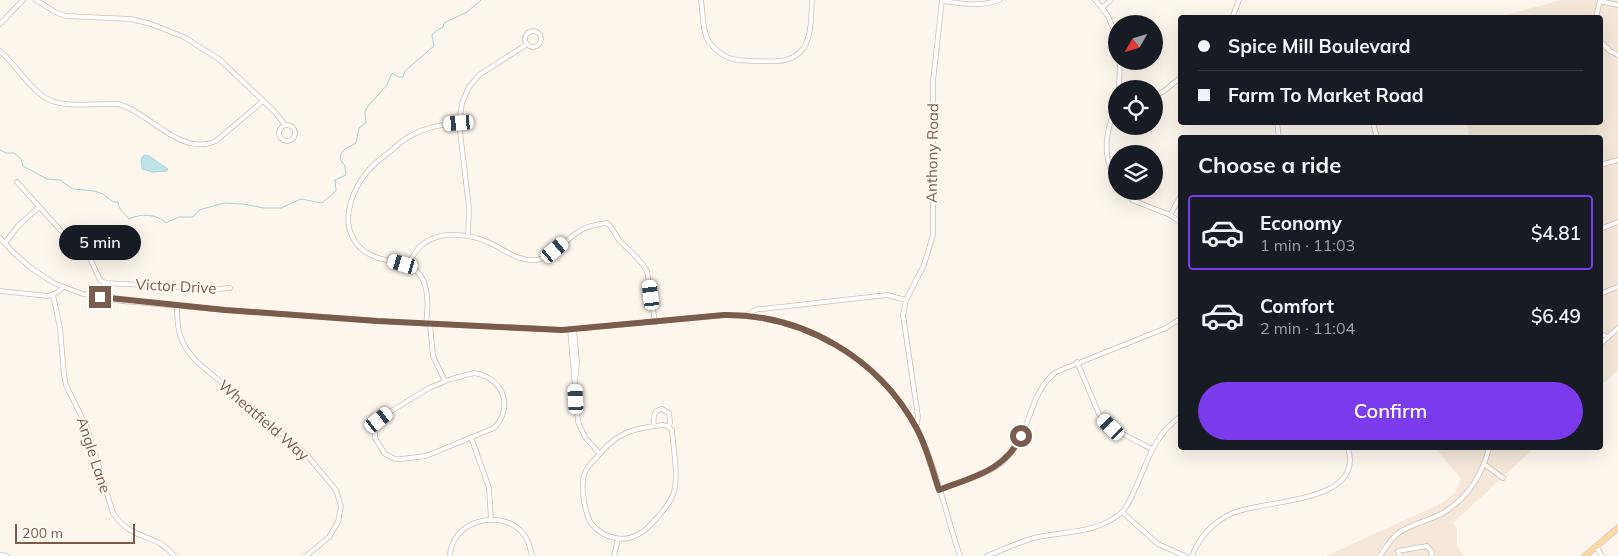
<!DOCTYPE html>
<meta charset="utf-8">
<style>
:root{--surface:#171b24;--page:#20242c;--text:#f1f3f6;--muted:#9ea1a6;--line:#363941;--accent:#7c3aed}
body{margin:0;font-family:Mulish,sans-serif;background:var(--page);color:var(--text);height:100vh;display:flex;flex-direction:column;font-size:19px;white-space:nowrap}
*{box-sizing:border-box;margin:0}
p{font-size:16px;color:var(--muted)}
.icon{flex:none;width:28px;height:28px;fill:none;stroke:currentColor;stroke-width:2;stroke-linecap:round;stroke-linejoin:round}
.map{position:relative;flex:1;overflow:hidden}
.side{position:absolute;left:1178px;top:135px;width:425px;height:315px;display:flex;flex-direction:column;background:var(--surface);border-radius:5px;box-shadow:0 5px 20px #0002}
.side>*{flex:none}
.hud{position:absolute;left:1178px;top:15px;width:425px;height:110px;border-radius:5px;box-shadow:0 5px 20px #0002;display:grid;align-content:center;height:110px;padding:0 20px;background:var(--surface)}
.needle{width:32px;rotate:231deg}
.fabs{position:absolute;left:1108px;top:15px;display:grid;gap:10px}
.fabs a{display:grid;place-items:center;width:55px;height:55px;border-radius:50%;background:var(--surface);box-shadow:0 5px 20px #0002;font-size:25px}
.scale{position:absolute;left:15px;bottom:12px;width:120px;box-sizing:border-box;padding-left:5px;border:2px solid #7a5c4d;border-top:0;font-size:14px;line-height:18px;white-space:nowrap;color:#7a5c4d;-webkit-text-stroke:4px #fffaf3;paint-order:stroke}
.end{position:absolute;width:22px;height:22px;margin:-11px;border:6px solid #7a5c4d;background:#fff;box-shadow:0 0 0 2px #fff}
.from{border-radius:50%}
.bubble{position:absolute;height:35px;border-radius:18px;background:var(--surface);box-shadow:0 5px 20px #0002;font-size:16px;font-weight:600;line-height:35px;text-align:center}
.car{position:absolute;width:15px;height:30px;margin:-15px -8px;border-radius:6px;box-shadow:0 0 4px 1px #0007;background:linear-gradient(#fff 24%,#345 0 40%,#fff 0 76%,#345 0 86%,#fff 0)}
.hud b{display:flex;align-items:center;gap:18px;height:48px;font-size:19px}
.hud b+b{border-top:1px solid var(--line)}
.hud i{width:12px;height:12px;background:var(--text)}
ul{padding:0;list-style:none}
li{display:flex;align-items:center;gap:15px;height:75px;margin:0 10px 8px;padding:0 10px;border:2px solid transparent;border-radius:5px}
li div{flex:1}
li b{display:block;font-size:19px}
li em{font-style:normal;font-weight:600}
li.active{border-color:var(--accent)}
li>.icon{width:45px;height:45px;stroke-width:1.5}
h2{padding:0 20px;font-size:22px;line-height:60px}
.action{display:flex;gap:10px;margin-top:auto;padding:10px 20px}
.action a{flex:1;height:58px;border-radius:30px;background:var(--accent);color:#fff;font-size:20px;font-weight:600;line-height:58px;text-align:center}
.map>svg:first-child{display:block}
</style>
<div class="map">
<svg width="1618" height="556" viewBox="0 0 1618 556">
<rect width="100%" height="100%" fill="#fdf6ec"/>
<g fill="#f5e8da">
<polygon points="1561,0 1618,0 1618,370 1600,387 1600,138 1469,137 1467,123 1600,122 1600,18 1499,17"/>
<polygon points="1435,448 1534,448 1453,523 1457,528 1457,546 1464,556 1326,556 1442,503 1455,493 1461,479"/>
</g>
<polygon fill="#bfe3e8" stroke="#a5d3da" points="144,155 149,156 168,169 167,171 153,172 142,169 141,159"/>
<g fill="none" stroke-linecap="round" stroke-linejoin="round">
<path stroke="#a5d3da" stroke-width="1" d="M0,150L6,153H14L21,159L23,166L47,179L60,180L73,189L94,191L103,194L113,202H118C118,209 125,214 129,219C141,213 157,214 166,223L179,217H193L199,210L224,203L243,204L264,208H281L301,199L322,203L336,191L335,180L346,175L345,166L340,159C342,147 347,149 356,143L359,128L366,123L365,112L368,106L387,85L392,73L398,77H403L405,71L434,46L432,35L437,30L443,27L444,23L467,12L481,0"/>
<g stroke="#d1beb0" stroke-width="5.5">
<g id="minor">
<polyline points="36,0 55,12 66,16 131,19 151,24 184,37 219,59 275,112 285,125"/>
<path d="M701,0C703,13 702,31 709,42C714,49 724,57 733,59C739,61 747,60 753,61C771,61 790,65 803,49C812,36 811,15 812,0"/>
<path d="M1095,0C1106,10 1113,24 1116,39"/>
<path d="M942,1C964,4 978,7 1000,0"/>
<polyline points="1600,1 1618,5"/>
<polyline points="1103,7 1111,0"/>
<polyline points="1232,18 1239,0"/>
<polyline points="1596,18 1600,0"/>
<polyline points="0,24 23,0"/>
<circle cx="533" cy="39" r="8"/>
<polyline points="1600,41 1610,51 1618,55"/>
<path d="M0,51C16,65 26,84 43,96C60,110 96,103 118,104C151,113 180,157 216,141L263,101"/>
<polyline points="1119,89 1120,61"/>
<polyline points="1154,96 1164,91 1180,78"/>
<path d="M1116,104C1107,131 1100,153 1116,180"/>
<polyline points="1277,122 1279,138"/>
<polyline points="1373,122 1377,138"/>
<circle cx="287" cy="133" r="8"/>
<polyline points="1600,165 1618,160"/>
<polyline points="17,182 72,243 88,254 100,280 105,283 217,289 230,288"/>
<polyline points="1124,191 1132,200 1170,215 1180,222"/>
<polyline points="1170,215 1180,197"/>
<polyline points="1600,229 1618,222"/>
<polyline points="468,236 469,208 459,123 462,103 469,87 479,75 526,45"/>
<path d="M0,238L14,253L31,268L54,283L83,294L122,301L225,310L396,322L563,330L724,315C803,315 880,358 917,430C937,467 946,516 960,556"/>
<polyline points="5,243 18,226 39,207"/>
<path d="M407,266C412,258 416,249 423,244C441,230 471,234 490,243C505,250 519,262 536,260C551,258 563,243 575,234C584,227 596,224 607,223C612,227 615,234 619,240C628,250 640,258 647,271L655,322"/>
<polyline points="0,291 48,296 58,292 63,287"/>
<polyline points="1600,294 1617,287"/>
<path d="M53,295L60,328L64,375L66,385L87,428L113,513C118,520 123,526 130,530C146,539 163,540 174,556"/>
<path d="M177,306C177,330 179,342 196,361L306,454L336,490L341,506L338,522L329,537L306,556"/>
<polyline points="747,315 757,309 762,309 887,295 906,300"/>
<path d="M426,324C438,236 376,281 353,238C341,217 354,187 368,171C374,163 383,157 391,151C397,145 404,139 412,135C427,127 443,124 459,123"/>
<polyline points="430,324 433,356 445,381"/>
<polyline points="570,329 578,422 585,437 599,453"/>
<polyline points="574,329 577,363 575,382"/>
<polyline points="1600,334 1608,337"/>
<polyline points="1600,344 1618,328"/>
<path d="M1077,362L1099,414C1112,431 1133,439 1152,449"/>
<path d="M474,373C502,377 515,406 494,428L426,456L401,459H395L385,454L375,438V430L379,420L388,413L429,388L451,379Z"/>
<path d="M663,425L667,426L672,430C673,448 678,469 675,487C673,500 664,510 656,519C651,524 647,529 642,532C626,544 603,539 591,523C587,517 586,509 584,502C583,493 581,484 584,475C586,468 592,462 597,457C616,433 633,428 663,425Z"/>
<path d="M654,426C653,418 653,410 662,409L669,413L670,422L669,427"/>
<polyline points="916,428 918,417 903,315 906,300 924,265 933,235 933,81 942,0"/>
<polyline points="471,437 489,488 491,520"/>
<polyline points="1484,464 1503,478"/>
<path d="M939,490C961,481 989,475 1006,459C1031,435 1028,393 1056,372L1166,328L1180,319"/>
<polyline points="1122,512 1158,544 1185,556"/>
<polyline points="1596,546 1602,556"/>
<polyline points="0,555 7,556"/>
<path d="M450,556C451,522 498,508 521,531C528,538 530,547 532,556"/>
<polyline points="614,556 618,539"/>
<path d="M987,556C1003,550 1018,542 1034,538C1064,531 1096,534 1121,513C1128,507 1132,495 1136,487C1148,460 1155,434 1180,417"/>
<path d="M1192,556C1199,537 1214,521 1233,513C1266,499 1365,504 1348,448"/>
<path d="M1380,556C1385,549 1390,540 1397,534C1410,524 1429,521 1443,513C1468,498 1482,475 1489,448"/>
<polyline points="1400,556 1398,551 1427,546 1432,552 1431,556"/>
</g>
</g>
<g stroke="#dad1cd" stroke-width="7">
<polyline id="major" points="1585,556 1618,528"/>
</g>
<use href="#minor" stroke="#fff" stroke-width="4"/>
<use href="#major" stroke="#fbd9a5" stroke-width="5"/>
</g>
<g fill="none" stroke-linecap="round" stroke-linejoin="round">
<path stroke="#7a5c4d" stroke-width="6" d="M100,297L225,310L377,321L562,330L724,315C803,314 879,358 917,429C927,448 932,469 939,490C972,477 1005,471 1021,436"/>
</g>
<g text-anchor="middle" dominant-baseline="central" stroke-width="4" stroke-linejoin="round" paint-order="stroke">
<g font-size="15" fill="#7a5c4d" stroke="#fffaf3">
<text transform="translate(932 153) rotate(-89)">Anthony Road</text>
<text transform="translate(176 286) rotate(3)">Victor Drive</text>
<text transform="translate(264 420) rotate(41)">Wheatfield Way</text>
<text transform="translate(94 455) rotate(72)">Angle Lane</text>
</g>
</g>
</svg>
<div class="fabs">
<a><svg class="needle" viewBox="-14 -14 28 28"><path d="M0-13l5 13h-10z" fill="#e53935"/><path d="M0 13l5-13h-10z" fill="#9ea1a6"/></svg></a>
<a><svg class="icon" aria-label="locate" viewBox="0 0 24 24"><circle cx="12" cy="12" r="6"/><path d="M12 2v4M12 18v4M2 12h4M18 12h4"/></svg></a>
<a><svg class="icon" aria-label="layers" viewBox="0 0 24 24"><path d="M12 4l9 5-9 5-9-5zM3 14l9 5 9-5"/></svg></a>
</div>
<div class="scale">200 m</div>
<i class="end from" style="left:1021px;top:436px"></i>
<i class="end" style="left:100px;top:297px"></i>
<div class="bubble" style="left:59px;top:225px;width:82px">5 min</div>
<i class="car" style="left:459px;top:123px;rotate:266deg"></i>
<i class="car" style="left:555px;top:250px;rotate:50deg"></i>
<i class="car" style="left:403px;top:264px;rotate:286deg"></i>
<i class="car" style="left:651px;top:295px;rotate:353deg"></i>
<i class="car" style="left:576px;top:399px;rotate:357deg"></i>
<i class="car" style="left:379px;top:420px;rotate:52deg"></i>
<i class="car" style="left:1111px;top:427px;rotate:314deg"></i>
<div class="hud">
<b><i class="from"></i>Spice Mill Boulevard</b>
<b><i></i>Farm To Market Road</b>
</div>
<section class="side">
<h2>Choose a ride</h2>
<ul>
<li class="active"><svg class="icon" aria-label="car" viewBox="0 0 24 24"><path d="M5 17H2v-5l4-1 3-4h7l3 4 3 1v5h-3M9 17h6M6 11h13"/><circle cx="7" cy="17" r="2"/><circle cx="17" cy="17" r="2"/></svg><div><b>Economy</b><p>1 min · 11:03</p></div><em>$4.81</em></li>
<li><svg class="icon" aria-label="car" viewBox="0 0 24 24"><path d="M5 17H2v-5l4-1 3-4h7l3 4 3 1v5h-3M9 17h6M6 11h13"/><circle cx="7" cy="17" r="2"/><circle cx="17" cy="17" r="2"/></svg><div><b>Comfort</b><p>2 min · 11:04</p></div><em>$6.49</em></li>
</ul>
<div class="action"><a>Confirm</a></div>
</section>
</div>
